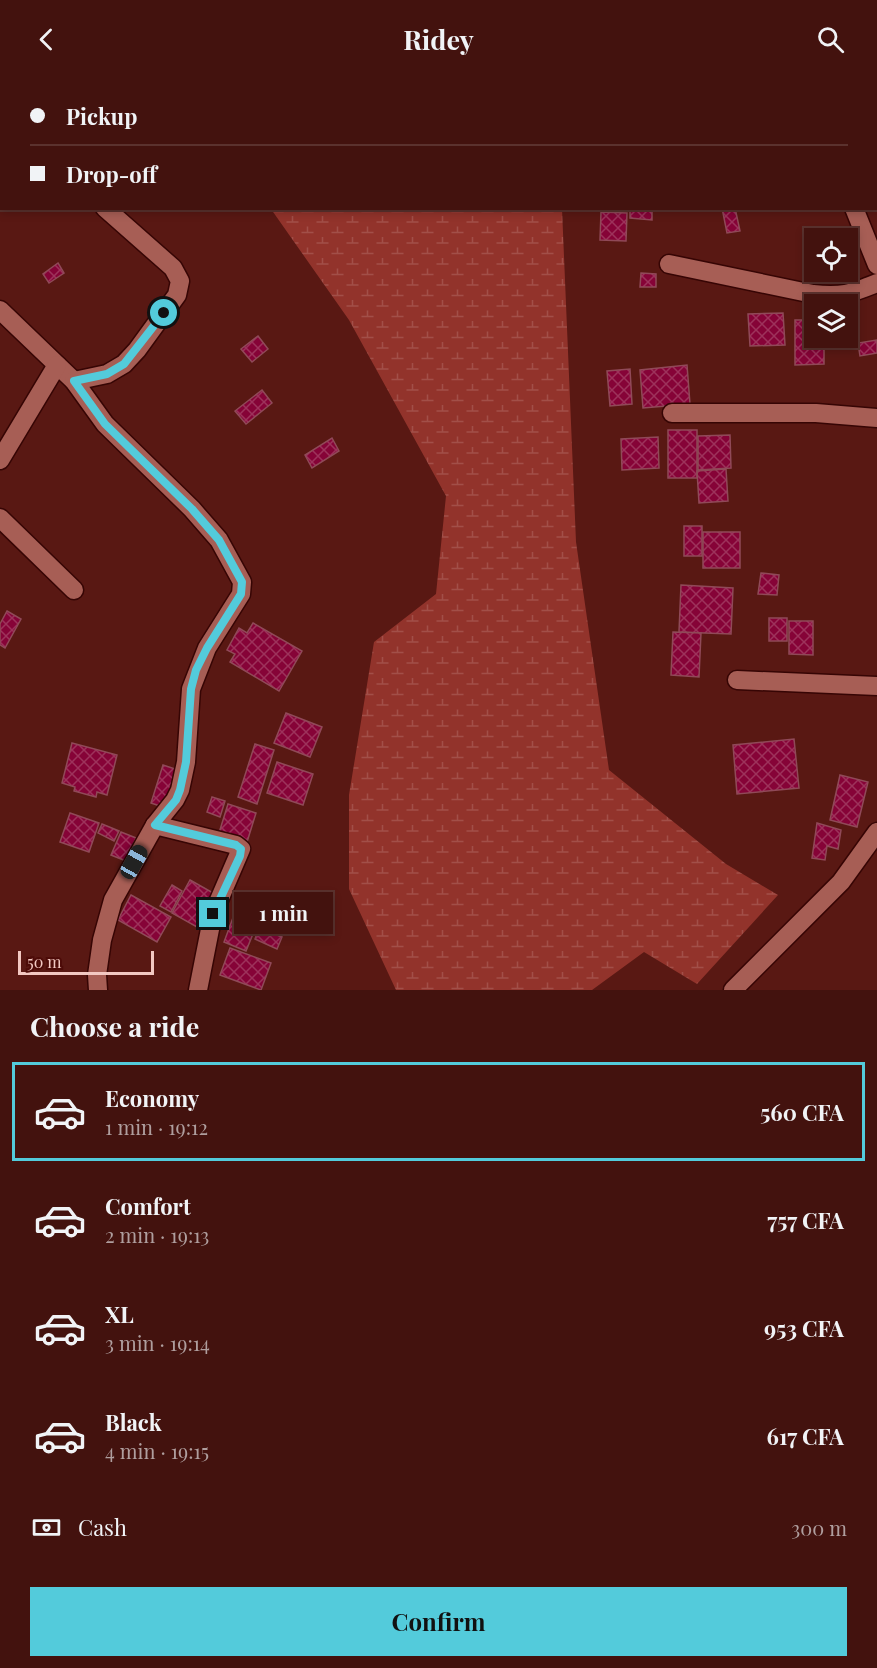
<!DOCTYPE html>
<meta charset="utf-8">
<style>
:root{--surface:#43120e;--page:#4d201c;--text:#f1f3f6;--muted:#af9e9e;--line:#5b322e;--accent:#53cbdb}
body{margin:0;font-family:"Playfair Display",serif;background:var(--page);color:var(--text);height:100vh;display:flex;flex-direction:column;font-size:22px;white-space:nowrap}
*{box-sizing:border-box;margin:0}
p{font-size:20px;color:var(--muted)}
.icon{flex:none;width:33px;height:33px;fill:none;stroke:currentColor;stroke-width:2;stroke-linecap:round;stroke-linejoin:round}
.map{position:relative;height:912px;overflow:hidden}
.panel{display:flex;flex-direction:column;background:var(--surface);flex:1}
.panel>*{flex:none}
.guide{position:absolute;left:0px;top:0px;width:878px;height:132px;box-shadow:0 3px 9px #0003,0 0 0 2px var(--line);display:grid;align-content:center;height:132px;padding:0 30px;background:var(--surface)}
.fabs{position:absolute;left:804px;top:150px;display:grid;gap:12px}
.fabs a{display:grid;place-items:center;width:54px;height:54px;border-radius:0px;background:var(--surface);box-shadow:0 3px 9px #0003,0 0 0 2px var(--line);font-size:30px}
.scale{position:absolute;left:18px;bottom:15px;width:136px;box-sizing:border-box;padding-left:6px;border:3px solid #f2c8c2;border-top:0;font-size:16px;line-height:21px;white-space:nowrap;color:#f2c8c2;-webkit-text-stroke:4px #4d0b08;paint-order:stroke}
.end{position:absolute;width:27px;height:27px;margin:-14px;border:8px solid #53cbdb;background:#111;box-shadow:0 0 0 3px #111}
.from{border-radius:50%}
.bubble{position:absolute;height:42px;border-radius:0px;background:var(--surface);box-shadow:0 3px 9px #0003,0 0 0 2px var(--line);font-size:20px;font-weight:700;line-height:42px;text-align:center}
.car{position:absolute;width:18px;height:36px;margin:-18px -9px;border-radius:8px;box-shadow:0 0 4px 2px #0007;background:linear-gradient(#222 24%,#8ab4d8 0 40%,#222 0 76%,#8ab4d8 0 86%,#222 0)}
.guide b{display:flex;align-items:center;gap:21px;height:57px;font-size:22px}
.guide b+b{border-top:2px solid var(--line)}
.guide i{width:15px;height:15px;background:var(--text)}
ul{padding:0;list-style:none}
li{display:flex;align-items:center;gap:18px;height:99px;margin:0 12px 9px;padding:0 18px;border:3px solid transparent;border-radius:0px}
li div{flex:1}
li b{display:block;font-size:22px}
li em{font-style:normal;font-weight:700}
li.selected{border-color:var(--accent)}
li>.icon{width:54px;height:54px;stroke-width:1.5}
h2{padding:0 30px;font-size:27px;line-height:72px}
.pay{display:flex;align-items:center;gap:15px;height:66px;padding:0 30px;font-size:22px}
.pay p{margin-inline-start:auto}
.cta{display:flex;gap:12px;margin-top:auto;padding:12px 30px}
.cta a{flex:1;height:69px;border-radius:0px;background:var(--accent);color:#111;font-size:24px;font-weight:700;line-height:69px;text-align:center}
header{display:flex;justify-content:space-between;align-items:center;height:78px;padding:0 30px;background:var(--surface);font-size:27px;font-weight:700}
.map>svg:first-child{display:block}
</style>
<header><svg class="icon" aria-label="back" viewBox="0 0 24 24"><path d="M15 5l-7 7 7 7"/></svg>Ridey<svg class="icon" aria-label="search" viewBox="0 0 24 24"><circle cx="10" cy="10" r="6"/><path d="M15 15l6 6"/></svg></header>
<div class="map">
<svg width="877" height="912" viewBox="0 0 877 912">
<defs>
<pattern id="wetland-marsh" width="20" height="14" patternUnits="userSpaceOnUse" patternTransform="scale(1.5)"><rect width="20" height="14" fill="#92332b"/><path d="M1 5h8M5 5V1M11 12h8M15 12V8" fill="none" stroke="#a24f48"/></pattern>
<pattern id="building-cross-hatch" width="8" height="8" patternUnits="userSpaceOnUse" patternTransform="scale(1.5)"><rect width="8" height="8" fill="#860337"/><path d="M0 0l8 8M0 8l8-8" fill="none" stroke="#9d325b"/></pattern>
</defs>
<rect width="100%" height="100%" fill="#591813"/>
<g fill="url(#wetland-marsh)">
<polygon points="24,0 544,0 545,1 25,2"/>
<polygon points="271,131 562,131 576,464 609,692 726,786 778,817 697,906 644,874 592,912 396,912 349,811 349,717 374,564 436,516 446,418 349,242"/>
</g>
<g fill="url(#building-cross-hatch)" stroke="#904958" stroke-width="1.5">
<polygon points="630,130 652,130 652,142 630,140"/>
<polygon points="722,130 735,130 740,153 727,155"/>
<polygon points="601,134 627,135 626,163 600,162"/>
<polygon points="58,185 64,195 49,205 43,196"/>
<polygon points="641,195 656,196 656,209 640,209"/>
<polygon points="783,235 785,267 750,268 748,236"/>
<polygon points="795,242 814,242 814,260 824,260 824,286 795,287"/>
<polygon points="258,258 268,271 252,284 241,271"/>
<polygon points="877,262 877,275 860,278 858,265"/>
<polygon points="687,287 690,326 643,330 640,292"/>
<polygon points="630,291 632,326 610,328 607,293"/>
<polygon points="262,312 272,325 246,346 235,333"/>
<rect x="668" y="352" width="29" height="48"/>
<polygon points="730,357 731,390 698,392 698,358"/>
<polygon points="658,359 659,390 622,392 621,361"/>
<polygon points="332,360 339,373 312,390 305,377"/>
<polygon points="726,391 728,423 699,425 697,393"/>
<rect x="684" y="448" width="18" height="30"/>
<rect x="703" y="454" width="37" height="36"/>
<polygon points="761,495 779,497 777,517 758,516"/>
<polygon points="681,507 733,510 731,556 679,554"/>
<polygon points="7,533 21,541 5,570 0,567 0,546"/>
<rect x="769" y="540" width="18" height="23"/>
<polygon points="789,543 813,543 813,577 789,576"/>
<polygon points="253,545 302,573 279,613 230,584 235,576 227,572 239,550 247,555"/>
<polygon points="673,554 701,555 699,599 671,597"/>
<polygon points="286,635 322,649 310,679 274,665"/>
<polygon points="794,661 799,710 737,716 733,667"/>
<polygon points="72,665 117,677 107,717 97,714 96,719 74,713 75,709 62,705"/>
<polygon points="255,666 274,672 257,726 238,719"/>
<polygon points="277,684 313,696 303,727 267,715"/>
<polygon points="163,687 178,692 166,730 151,725"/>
<polygon points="840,697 868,704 857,749 830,742"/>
<polygon points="212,719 225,723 220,739 207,734"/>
<polygon points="228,726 256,735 247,764 219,755"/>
<polygon points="70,735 99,745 89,774 60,764"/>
<polygon points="817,745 841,752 838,771 827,768 825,782 812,780"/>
<polygon points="102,746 119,753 114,763 98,755"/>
<polygon points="121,754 136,760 126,783 111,777"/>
<polygon points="190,802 215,816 197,849 172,835"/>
<polygon points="172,807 182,813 171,834 160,828"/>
<polygon points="131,817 171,839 157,864 118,842"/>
<polygon points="254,831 271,838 267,846 251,840"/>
<polygon points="234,837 257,846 246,873 224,864"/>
<polygon points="259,850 282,859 277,871 255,861"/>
<polygon points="230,870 271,885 261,912 220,897"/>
</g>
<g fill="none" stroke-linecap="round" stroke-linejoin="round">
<g stroke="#360504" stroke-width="21">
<g id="street">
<polyline points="808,0 809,2"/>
<polyline points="0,9 2,11"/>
<polyline points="854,130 877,187"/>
<path d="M669,186L813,216C842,219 850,216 877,205"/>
<polyline points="0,232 74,303 105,346 192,431 219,462 242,504 241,516 207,570 191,611 186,684 180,712 175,722 155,747 113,822 102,862 97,897 98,912"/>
<polyline points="74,303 107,296 124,286 137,272 177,217 180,203 173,190 105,130"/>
<polyline points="672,335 816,335 877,340"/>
<polyline points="0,382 57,287"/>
<polyline points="0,440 74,512"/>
<polyline points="737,602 877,608"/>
<polyline points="155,747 236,767 241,771 213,836 198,912"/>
<polyline points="733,912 841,804 877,754"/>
</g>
</g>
<use href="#street" stroke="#a75e55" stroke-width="18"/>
</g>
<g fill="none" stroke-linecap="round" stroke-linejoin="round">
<polyline stroke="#53cbdb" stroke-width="8" points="164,235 124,286 107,296 74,303 105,346 192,431 219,462 242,504 241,516 207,570 196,592 191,611 186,684 180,712 176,722 155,747 236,767 241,771 240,778 213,836"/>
</g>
</svg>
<div class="fabs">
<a><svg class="icon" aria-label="locate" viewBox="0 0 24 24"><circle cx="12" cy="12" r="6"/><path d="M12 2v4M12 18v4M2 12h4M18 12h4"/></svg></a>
<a><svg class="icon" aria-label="layers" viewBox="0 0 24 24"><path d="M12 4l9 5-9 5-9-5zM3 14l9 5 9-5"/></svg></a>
</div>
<div class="scale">50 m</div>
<i class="end from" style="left:164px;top:235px"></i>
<i class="end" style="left:213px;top:836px"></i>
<div class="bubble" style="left:234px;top:814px;width:99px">1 min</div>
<i class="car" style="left:134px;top:784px;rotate:29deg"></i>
<div class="guide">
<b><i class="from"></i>Pickup</b>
<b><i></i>Drop-off</b>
</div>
</div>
<section class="panel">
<h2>Choose a ride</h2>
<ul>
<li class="selected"><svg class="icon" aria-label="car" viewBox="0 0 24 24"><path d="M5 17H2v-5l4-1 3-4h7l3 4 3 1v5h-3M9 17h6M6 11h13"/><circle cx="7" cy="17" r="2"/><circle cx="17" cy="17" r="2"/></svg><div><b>Economy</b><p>1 min · 19:12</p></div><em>560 CFA</em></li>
<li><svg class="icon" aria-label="car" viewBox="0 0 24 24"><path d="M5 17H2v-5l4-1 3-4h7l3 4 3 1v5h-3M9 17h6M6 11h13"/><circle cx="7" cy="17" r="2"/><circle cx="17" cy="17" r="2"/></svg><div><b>Comfort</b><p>2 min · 19:13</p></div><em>757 CFA</em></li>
<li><svg class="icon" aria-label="car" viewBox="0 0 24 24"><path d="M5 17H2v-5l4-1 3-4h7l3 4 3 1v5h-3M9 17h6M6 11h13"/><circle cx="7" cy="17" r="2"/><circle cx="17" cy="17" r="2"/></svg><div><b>XL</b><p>3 min · 19:14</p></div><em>953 CFA</em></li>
<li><svg class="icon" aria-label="car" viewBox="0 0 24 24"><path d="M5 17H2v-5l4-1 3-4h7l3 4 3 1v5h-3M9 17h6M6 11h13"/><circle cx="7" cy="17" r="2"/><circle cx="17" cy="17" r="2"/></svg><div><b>Black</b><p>4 min · 19:15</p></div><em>617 CFA</em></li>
</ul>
<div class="pay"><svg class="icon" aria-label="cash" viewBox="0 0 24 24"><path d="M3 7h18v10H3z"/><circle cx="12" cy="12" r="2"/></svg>Cash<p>300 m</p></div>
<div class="cta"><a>Confirm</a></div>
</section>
